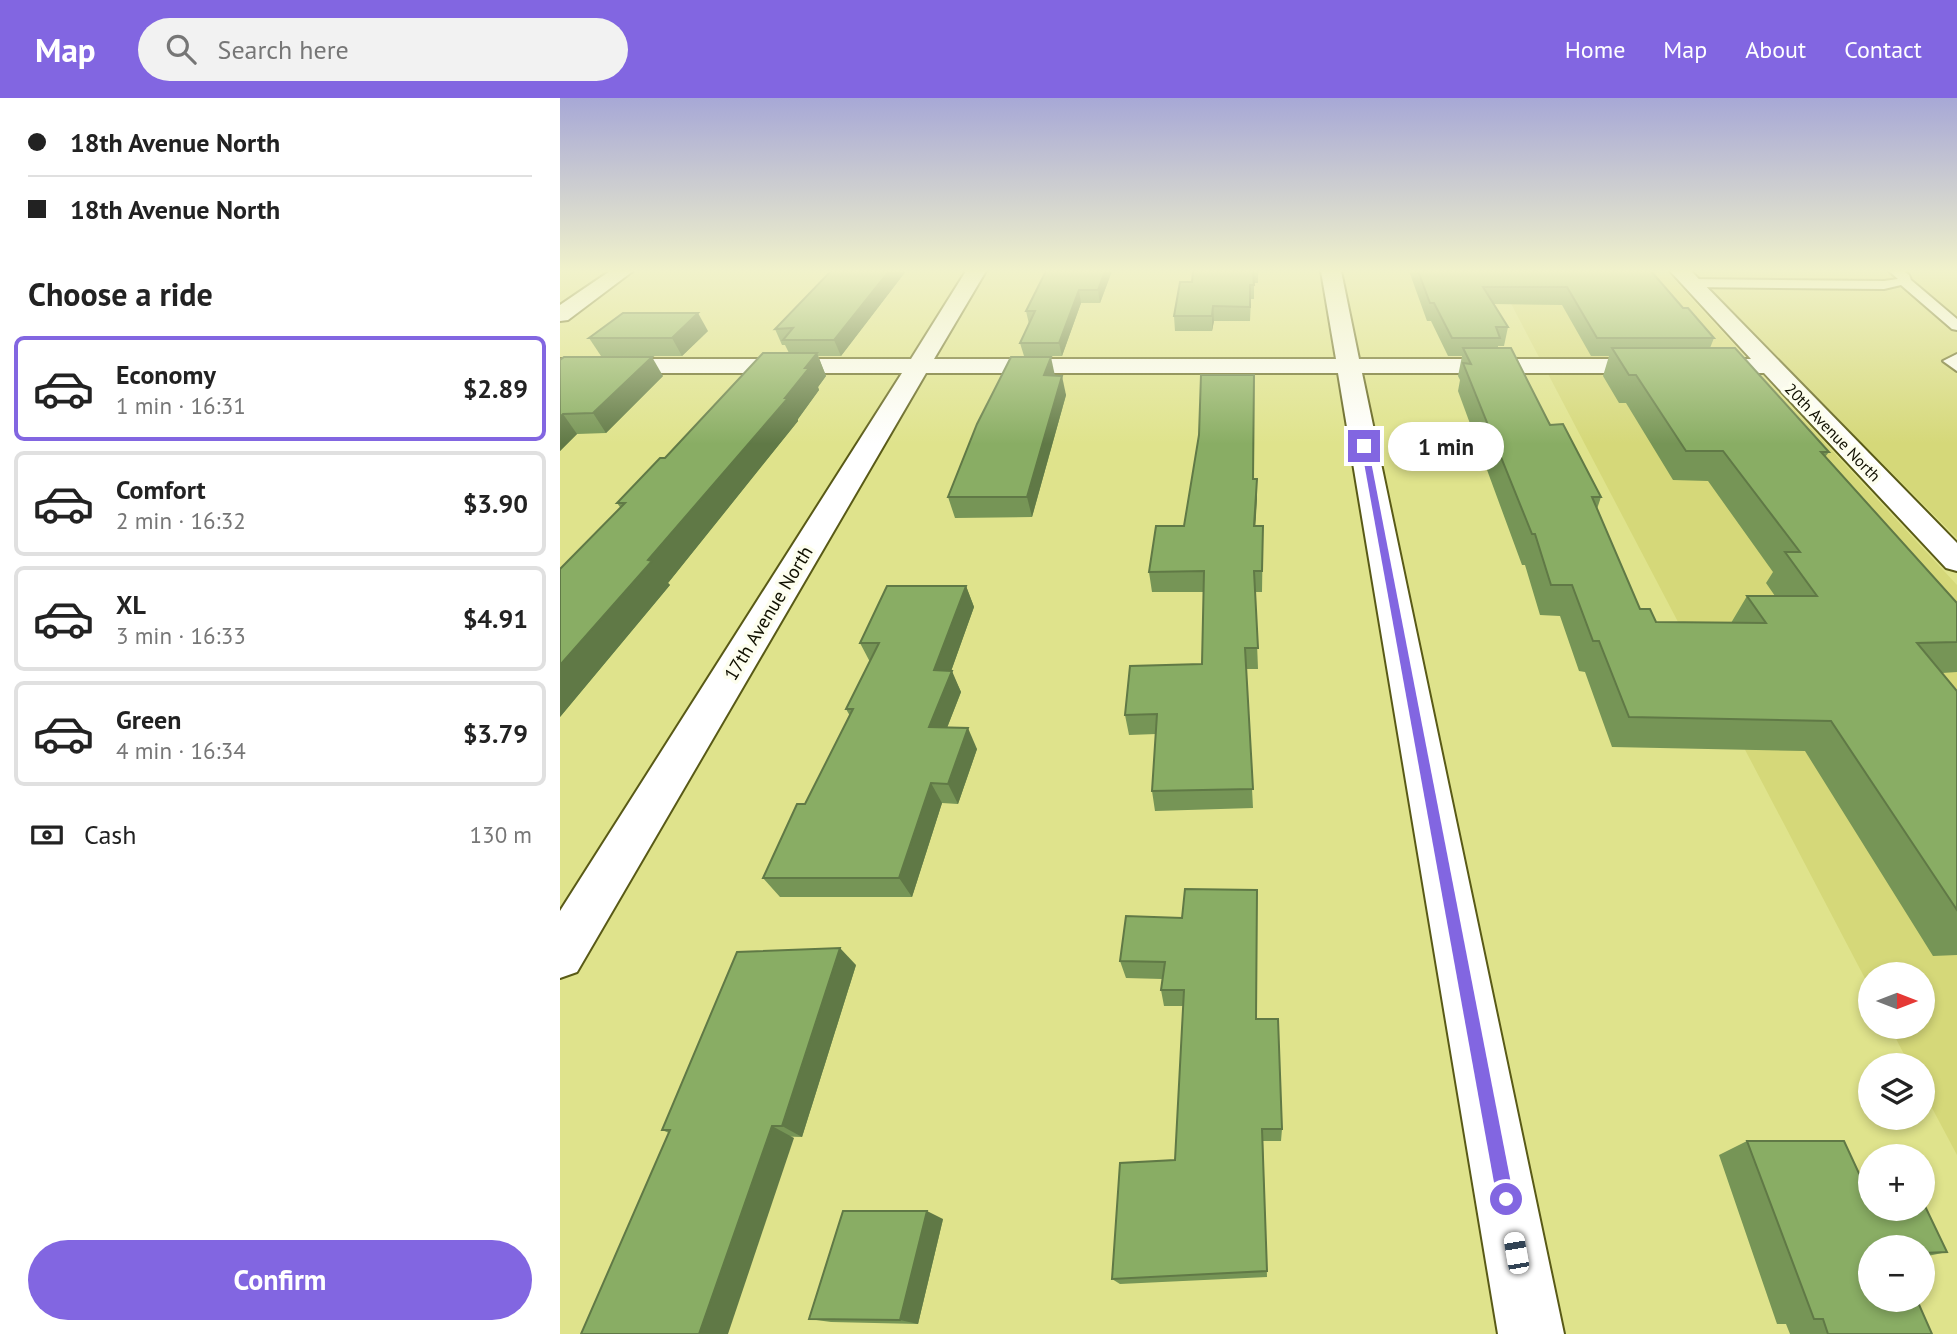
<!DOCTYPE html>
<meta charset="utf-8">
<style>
:root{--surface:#fff;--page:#f2f2f2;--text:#222;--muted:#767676;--line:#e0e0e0;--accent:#8266e1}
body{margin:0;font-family:"PT Sans",sans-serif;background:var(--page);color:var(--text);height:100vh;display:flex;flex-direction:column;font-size:26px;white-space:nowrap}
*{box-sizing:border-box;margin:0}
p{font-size:23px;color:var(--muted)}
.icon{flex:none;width:38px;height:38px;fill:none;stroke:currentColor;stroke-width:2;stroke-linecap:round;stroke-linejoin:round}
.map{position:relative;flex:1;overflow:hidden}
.details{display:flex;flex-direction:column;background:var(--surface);width:560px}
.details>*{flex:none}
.guide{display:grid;align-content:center;height:154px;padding:0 28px;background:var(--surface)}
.needle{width:46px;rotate:90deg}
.fabs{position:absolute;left:1298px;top:864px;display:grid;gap:14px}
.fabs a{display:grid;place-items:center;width:77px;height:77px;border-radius:50%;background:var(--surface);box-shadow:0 4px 10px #0003;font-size:35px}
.end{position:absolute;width:32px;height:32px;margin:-16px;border:9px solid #8266e1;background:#fff;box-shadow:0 0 0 4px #fff}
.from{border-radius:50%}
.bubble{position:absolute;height:49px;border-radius:24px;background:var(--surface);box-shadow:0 4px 10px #0003;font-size:23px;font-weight:700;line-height:49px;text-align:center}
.car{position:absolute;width:21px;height:42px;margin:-21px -10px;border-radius:9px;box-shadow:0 0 5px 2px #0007;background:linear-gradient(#fff 24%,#345 0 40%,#fff 0 76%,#345 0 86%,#fff 0)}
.guide b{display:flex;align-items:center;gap:24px;height:66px;font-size:26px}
.guide b+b{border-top:2px solid var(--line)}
.guide i{width:18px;height:18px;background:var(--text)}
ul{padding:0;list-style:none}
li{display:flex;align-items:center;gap:21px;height:105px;margin:0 14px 10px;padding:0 14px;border:4px solid var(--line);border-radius:10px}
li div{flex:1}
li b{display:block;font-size:26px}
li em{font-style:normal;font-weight:700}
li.current{border-color:var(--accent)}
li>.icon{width:63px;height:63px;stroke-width:1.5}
h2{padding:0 28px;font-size:32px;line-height:84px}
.pay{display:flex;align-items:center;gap:18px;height:77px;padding:0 28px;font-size:26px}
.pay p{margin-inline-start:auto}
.primary-button{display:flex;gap:14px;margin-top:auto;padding:14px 28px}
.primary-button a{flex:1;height:80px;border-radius:42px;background:var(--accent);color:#fff;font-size:28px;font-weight:700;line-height:80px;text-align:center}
header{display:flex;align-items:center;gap:42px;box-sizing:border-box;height:98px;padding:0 35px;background:var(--accent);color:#fff}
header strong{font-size:33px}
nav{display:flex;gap:38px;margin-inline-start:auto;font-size:24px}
.search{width:490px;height:63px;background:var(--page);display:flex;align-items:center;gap:18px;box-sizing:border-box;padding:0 24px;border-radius:38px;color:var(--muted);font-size:26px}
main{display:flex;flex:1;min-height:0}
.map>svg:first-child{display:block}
</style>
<header>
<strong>Map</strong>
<div class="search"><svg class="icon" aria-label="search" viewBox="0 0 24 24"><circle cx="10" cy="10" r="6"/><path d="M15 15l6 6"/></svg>Search here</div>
<nav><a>Home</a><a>Map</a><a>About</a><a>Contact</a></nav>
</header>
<main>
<section class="details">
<div class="guide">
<b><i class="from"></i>18th Avenue North</b>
<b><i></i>18th Avenue North</b>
</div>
<h2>Choose a ride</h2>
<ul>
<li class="current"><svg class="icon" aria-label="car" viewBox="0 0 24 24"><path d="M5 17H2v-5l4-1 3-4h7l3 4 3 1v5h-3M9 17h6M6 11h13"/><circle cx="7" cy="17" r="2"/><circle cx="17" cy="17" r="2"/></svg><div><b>Economy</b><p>1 min · 16:31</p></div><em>$2.89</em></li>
<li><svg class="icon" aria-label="car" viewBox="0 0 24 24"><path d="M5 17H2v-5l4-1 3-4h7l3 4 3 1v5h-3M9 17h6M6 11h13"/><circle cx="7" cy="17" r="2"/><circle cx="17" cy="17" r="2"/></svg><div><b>Comfort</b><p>2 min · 16:32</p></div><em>$3.90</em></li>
<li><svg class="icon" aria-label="car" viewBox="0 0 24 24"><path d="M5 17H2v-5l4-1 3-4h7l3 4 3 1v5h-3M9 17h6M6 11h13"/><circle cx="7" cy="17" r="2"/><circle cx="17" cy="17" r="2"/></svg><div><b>XL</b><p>3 min · 16:33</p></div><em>$4.91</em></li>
<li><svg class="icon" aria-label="car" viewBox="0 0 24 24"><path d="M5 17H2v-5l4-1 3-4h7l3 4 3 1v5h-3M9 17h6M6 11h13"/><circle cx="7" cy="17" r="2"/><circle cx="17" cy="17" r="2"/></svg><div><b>Green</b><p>4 min · 16:34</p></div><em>$3.79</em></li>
</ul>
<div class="pay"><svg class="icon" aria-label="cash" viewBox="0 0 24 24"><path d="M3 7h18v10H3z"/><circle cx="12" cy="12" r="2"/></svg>Cash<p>130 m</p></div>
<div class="primary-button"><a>Confirm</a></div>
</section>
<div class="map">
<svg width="1397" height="1236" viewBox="0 0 1397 1236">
<rect width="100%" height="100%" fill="#dfe38c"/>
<g fill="#d5d879">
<polygon points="934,173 1106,173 1187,261 980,261"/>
<polygon points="1133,173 1397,173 1397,440 1225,268"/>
<polygon points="987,274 1199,274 1397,487 1397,1057 1363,993 1363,968 1350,968 1330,929 1363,929 1363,877 1311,877 1311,892"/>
</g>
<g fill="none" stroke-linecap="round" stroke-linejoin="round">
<g stroke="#595a17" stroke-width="4">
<g id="service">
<polygon points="1329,173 1343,173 1349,177 1351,182 1397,221 1397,232 1392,231 1341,187 1324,191 1131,189 1125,185 1131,181 1324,183 1338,181"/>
<polygon points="1397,256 1397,273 1383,263"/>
</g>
</g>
<g stroke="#595a17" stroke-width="4">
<g id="minor">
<polygon points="50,173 73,173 8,222 0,223 0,207"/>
<polygon points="406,173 426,173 374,261 776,261 761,173 781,173 799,261 1191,261 1110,173 1131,173 1397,445 1397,473 1386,470 1204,275 802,275 1004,1236 938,1236 778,275 366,275 17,874 0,880 0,813 342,275 0,275 0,261 351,261"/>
</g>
</g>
<use href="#service" fill="#fff" fill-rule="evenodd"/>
<use href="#minor" fill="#fff" fill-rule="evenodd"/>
</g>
<g fill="#769556" fill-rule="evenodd">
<polygon points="271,173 346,173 281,258 258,258 266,278 258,289 259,292 238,321 238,323 108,485 110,487 0,619 60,409 57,405 229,255 225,247 222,247 215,231"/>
<polygon points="552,173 540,205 521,205 502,258 464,258 460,245 469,226 466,213"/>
<polygon points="633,173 698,173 698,185 694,185 694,201 691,201 690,223 654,223 652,233 615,233 614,218 632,184"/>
<path d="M849,173H1091L1123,210L1154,240L1150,250L1269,354L1265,359L1397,505V574L1382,575L1397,593V857L1373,858L1245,653L1052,649L1025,574L1019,573L1000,518L980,517L965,467H962L898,293L900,282L898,278L902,258H888L871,223H867ZM934,206L1002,207L1031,258H1049L1043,278L1059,305H1066L1113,382L1148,383L1213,474L1206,485L1215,498H1187L1171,525L1096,524L1080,511L1037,411L1041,399L938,250V248H944L948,229Z"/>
<polygon points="148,233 122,258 41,258 29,240"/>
<polygon points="0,262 103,278 46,335 17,336 0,353"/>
<polygon points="495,277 506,297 472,419 395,420 388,399"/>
<polygon points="694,381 697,381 695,428 703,428 702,494 695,494 698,571 686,571 693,710 595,713 592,693 596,636 569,637 565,617 642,566 644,494 592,494 589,474 624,428"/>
<polygon points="406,488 414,509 391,573 401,594 387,630 417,651 398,706 382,705 352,799 220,799 203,780 245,706 290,618 286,611 310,564 300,545"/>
<polygon points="566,818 696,921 722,1031 721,1043 703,1043 707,1179 560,1186 552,1181 615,1062 623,908 604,908 601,892 602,881 566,880 560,863"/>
<polygon points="296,867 242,1039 109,1035 102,1032"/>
<polygon points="1187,1043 1309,1097 1387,1154 1363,1159 1363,1150 1311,1150 1372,1236 1230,1236 1226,1226 1217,1226 1159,1057"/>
<polygon points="383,1121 358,1226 271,1224 249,1221"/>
</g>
<g fill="#607946">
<polygon points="329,173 346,173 281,258 274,242"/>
<polygon points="545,173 552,173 540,205 538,192"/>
<polygon points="519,192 521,205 502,258 499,245"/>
<polygon points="653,208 654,223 652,233 652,218"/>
<polygon points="138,215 148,233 122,258 112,240"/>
<polygon points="257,255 266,278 258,289 259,292 238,321 238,323 108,485 110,487 0,619 0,567 225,300 245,270"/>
<polygon points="92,259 103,278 46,335 33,315"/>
<polygon points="491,259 495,278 484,277"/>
<polygon points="502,278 506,297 472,419 467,399"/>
<polygon points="3,316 17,336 0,353 0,319"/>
<polygon points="697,381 697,401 694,448 694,428"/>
<polygon points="406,488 414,509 384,593 392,573 401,594 379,650 369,629 374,572"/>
<polygon points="408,630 417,651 398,706 388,686"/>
<polygon points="371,685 382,705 352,799 339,780"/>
<polygon points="280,850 296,867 242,1039 222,1028"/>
<polygon points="212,1028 234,1040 168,1236 139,1236"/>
<polygon points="367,1113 383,1121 358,1226 340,1222"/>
</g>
<g fill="#89ad64" stroke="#607946" stroke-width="2">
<polygon points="271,173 329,173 274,242 223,242 233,230 215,231"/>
<polygon points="486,173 545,173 538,192 519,192 499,245 460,245 475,213 466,213"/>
<polygon points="633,173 693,173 694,187 690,187 690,209 653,208 652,218 614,218 620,184 632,184"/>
<polygon points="858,173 1091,173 1123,210 1128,210 1154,240 1037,240 1007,189 923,189 948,229 936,229 940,240 892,240 874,205 870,205"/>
<polygon points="63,215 138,215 112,240 29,240"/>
<polygon points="903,250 951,250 990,327 1003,326 1041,399 1032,399 1080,511 1090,511 1096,524 1206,525 1187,498 1257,498 1225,454 1240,454 1163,353 1126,353 1076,277 1069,277 1052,250 1175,250 1269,354 1261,354 1397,505 1397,544 1357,545 1397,593 1397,812 1271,623 1069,619 1039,543 1033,543 1012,487 991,487 975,436 972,436 903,265 911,266"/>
<polygon points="203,255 257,255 245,270 249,270 225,300 228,300 88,462 92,463 0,567 0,471 65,405 57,405 100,360 105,360"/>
<polygon points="4,259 92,259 33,315 3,316 0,319 0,262"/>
<polygon points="451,259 491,259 484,277 502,278 467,399 388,399 417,326"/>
<polygon points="641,277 694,277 693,381 697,381 694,428 703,428 702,473 694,473 698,550 685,550 693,691 592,693 597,616 565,617 570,568 642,566 644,473 589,474 596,428 624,428 639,337"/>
<polygon points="327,488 406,488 374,572 392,573 369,629 408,630 388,686 371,685 339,780 203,780 237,706 245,706 293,611 286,611 319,545 300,545"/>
<polygon points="625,791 697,792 696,921 718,921 722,1031 702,1031 707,1173 552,1181 560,1065 615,1062 624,892 601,892 605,864 560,863 566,818 622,820"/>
<polygon points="280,850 222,1028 212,1028 139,1236 21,1236 110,1032 102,1032 177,854"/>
<polygon points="1187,1043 1284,1043 1309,1097 1311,1097 1311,1111 1363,1111 1363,1104 1387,1154 1363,1155 1363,1150 1311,1150 1311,1202 1357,1202 1372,1236 1268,1236 1263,1221 1254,1221"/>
<polygon points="283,1113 367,1113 340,1222 249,1221"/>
</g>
<linearGradient id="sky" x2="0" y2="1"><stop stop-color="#a7a8d6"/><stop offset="0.5" stop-color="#f1f2cb"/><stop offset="1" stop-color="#f1f2cb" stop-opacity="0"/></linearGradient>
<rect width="1397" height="346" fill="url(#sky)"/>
<polygon fill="#8266e1" points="804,346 808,348 954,1101 952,1108 946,1110 940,1108 937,1101 801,348"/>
<g text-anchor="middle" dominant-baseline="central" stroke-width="7" stroke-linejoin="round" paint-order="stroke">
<g font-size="16" fill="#101000" stroke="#fdfeee">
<text transform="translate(1273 334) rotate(46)">20th Avenue North</text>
</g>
<g font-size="19" fill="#101000" stroke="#fdfeee">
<text transform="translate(208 515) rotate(-59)">17th Avenue North</text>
</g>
</g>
</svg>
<div class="fabs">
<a><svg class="needle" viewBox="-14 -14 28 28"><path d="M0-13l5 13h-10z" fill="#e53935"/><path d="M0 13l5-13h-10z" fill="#767676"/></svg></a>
<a><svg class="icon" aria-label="layers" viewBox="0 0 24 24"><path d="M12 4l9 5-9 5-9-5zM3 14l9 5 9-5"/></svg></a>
<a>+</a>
<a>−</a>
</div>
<i class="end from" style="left:946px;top:1101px"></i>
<i class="end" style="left:804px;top:348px"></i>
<div class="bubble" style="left:828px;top:324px;width:116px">1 min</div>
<i class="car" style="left:956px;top:1155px;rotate:350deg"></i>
</div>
</main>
